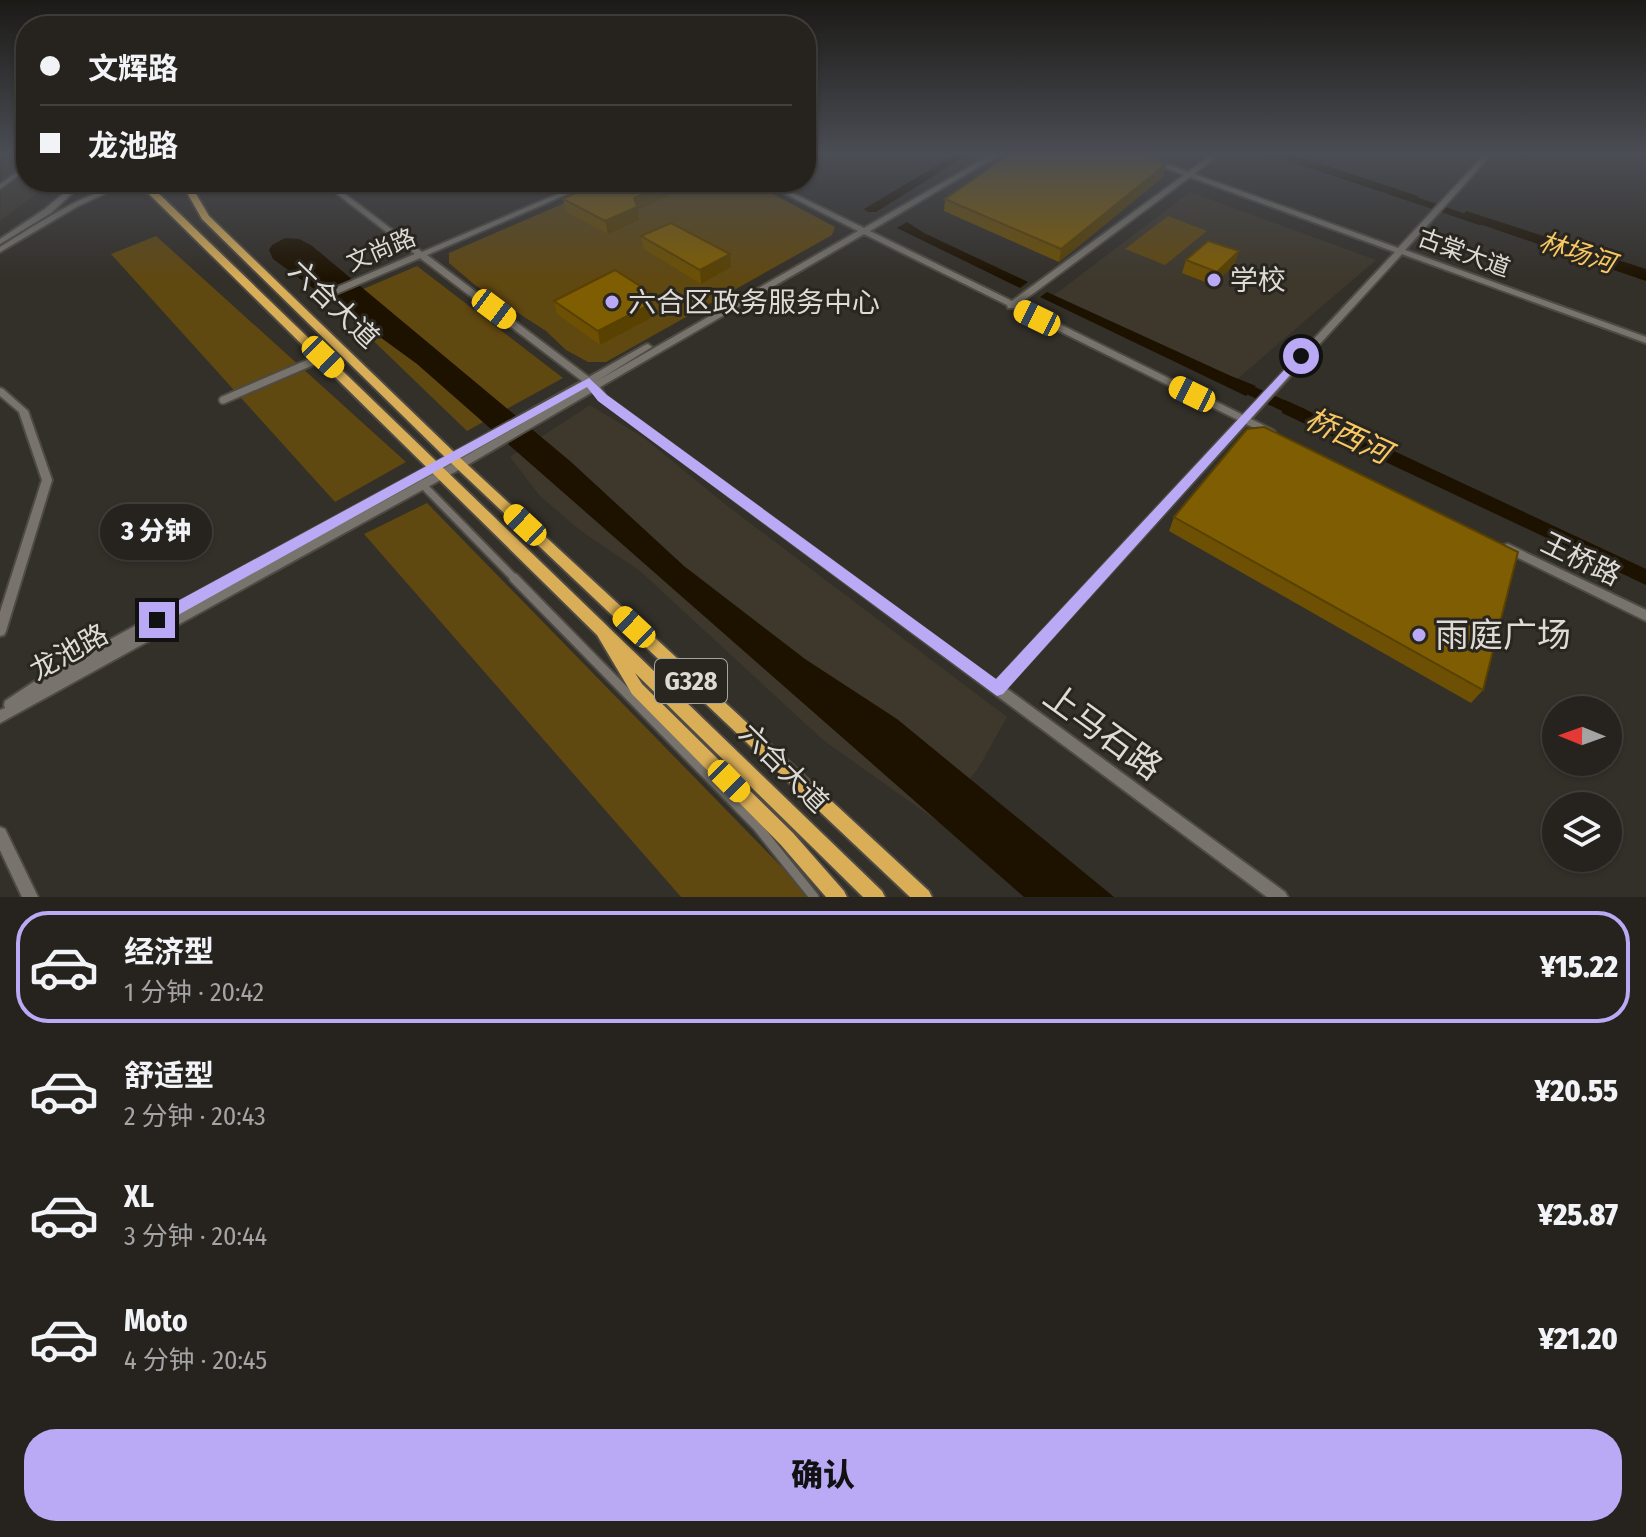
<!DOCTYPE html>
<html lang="zh">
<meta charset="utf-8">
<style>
:root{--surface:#26231f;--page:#2e2b28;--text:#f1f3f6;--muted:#a4a4a4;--line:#42403d;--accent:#baaaf6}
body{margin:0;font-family:"Fira Sans Condensed","Noto Sans SC",sans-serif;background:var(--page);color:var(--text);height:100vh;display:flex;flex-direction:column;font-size:30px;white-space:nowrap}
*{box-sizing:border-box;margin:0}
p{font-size:26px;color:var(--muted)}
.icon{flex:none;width:44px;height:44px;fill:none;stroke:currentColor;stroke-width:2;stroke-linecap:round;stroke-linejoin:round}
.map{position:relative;height:897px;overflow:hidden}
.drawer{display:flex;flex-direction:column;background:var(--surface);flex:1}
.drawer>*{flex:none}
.top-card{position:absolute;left:16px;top:16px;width:800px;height:176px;border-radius:32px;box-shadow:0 2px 6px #0004,0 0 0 2px var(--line);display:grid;align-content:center;height:176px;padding:0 24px;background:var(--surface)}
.needle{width:52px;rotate:271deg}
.buttons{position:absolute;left:1542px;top:696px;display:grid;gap:16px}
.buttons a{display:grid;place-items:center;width:80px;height:80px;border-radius:50%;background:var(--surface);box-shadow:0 2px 6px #0004,0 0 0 2px var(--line);font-size:40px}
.end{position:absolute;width:36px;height:36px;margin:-18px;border:10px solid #baaaf6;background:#111;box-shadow:0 0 0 4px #111}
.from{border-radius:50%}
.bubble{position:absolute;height:56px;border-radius:28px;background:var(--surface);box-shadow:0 2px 6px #0004,0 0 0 2px var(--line);font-size:26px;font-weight:800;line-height:56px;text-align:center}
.car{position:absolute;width:24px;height:48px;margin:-24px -12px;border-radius:10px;box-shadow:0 0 6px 2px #0007;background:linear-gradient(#f5c518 24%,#345 0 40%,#f5c518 0 76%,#345 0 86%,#f5c518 0)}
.top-card b{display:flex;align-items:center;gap:28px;height:76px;font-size:30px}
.top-card b+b{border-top:2px solid var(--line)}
.top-card i{width:20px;height:20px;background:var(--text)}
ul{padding:14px 0 0;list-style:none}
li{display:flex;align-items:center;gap:24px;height:112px;margin:0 16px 12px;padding:0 8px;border:4px solid transparent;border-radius:32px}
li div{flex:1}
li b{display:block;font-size:30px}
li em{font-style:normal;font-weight:800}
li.selected{border-color:var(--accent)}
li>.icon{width:72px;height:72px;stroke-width:1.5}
.action{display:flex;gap:16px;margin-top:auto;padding:16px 24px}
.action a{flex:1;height:92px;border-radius:32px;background:var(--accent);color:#111;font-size:32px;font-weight:800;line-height:92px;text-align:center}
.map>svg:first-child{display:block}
</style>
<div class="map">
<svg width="1646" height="897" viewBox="0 0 1646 897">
<rect width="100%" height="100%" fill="#332f29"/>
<g fill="#3e382c">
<polygon points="2,154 26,154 26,182 51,182 0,221"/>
<polygon points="1190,192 1376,260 1236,380 1049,299"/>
<polygon points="590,405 644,438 725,504 1007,717 979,767 937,821 823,740 640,571 581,531 540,496 510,457"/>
</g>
<g fill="#604811">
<polygon points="613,182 750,182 835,227 832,235 606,362 588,362 566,350 546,331 475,285 449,263 449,253"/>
<polygon points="1168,216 1207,231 1165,265 1125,249"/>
<polygon points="156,236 406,462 335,502 111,254"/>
<polygon points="417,266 563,378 467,431 333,302"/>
<polygon points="427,503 811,897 681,897 364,534"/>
</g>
<g fill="#1d1200">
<polygon points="1267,154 1291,154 1418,196 1412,202"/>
<polygon points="1466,211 1646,269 1646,281 1462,218"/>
<polygon points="907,222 924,233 1028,282 1020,288 897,228"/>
<polygon points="285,238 299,239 311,245 570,461 684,566 805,659 897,719 1114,897 1024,897 417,364 273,259 269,250 272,245"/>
<polygon points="1047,292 1231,376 1256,386 1246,396 1040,297"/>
<polygon points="1285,400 1646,569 1646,585 1282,413"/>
</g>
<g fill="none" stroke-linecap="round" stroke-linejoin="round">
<g fill="#1d1200" fill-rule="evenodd">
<polygon points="956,154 969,154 876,212 868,212 864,209"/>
<polygon points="1391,191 1399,191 1489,222 1487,225 1479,225 1391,195"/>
<polygon points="1232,377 1307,410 1310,414 1307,418 1297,418 1227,385 1225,382"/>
</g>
<g stroke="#4e4a44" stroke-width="11">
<g id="street-far1">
<polyline points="223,400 323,357"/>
<polyline points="422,484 516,580"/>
</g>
</g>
<g stroke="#4e4a44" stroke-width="13">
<polyline id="street" points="514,578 757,826 814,897"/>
</g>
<g stroke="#4e4a44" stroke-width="4">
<g id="secondary">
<path d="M992,154H1000L870,231L1012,301L1184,175L1130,154H1140L1188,172L1212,154H1220L1194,174L1398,248L1485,154H1492L1405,250L1646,337V343L1402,254L1251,419L1273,430L1275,432L1273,434H1267L1246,424L1006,688L1285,892L1288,897H1267L600,400L594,391L464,467L0,723V710L5,708L4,705L5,701L41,677L449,455L582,381L420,258L322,300H316V296L415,254L332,190L329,182H335L337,188L422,252L586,182H595L427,255L589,377L645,345L648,344L652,347L595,382L858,231L762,182H770L864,228ZM1190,177L1395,252L1243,415L1019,304ZM864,234L1007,305L1008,308H1013L1238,420L996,681L606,396L600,387ZM588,385L456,461L316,538L457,461Z"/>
<polygon points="26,165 26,170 0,189 0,184"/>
<polygon points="77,182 84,182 51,213 0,244 0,239 45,209"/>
<path d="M125,183L128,185L127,186L111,191L78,206L0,252V247C40,222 79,196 125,183Z"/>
<polygon points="0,388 3,389 28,411 52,480 6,631 4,635 0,636 0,612 42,480 19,412 0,396"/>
<polygon points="1508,544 1646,610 1646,621 1504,551 1502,548 1504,545"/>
<polygon points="0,827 5,829 38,897 22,897 0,850"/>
</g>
</g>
<g stroke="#4e4a44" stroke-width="4">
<g id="highway">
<polygon points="109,182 139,182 154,189 882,891 885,897 863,897 635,673 642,684 793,833 844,891 847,897 826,897 781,845 632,694 597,635 148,193"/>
<polygon points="181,182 189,182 209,216 457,455 929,891 932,897 910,897 449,461 202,219"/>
</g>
</g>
<use href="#street-far1" stroke="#78746d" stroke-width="7"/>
<use href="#street" stroke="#78746d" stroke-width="9"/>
<use href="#secondary" fill="#78746d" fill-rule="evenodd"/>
<use href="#highway" fill="#d9ae57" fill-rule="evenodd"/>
</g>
<g fill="#6d5003">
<polygon points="1166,164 1163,177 1059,262 944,211 945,199"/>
<polygon points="596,182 699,182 638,210 639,220 608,234 566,212 563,199"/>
<polygon points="641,236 731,267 701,284 644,249"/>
<polygon points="1186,260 1235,264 1213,285 1182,273"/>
<polygon points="554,301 653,306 650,308 651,318 600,345 557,314"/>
<polygon points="1174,517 1483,690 1471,703 1169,531"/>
</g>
<g fill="#594102">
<polygon points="1166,164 1163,177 1059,262 1061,249"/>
<polygon points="670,182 699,182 638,210 639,220 608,234 605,221 634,198"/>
<polygon points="1239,251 1235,264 1213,285 1217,272"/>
<polygon points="730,254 731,267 701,284 700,270"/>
<polygon points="651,293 653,306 650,308 651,318 600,345 598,331 638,298"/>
</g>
<g fill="#7f5d03" stroke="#594102" stroke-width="2">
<polygon points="1010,154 1132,154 1166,164 1061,249 945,199"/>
<polygon points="596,182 670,182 634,198 637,207 605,221 563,199"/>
<polygon points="671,223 730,254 700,270 641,236"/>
<polygon points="1208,241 1239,251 1217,272 1186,260"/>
<polygon points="615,270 651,293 638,298 649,305 598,331 554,301"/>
<polygon points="1264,427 1518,552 1483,690 1174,517 1247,429"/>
</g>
<linearGradient id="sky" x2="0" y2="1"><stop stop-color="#1c1a17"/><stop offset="0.55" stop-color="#4a4d54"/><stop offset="1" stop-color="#4a4d54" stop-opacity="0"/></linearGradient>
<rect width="1646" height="280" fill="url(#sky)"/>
<polygon fill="#baaaf6" points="1301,352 1307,356 1305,358 1003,694 997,696 598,401 587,387 162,624 152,624 149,620 152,615 589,378 607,395 996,679"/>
<g fill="#baaaf6" stroke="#29251f" stroke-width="3">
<circle cx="1214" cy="280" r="8"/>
<circle cx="612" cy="302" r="8"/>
<circle cx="1419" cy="635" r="8"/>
</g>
<g text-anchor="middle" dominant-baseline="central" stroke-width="6" stroke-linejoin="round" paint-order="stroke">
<g font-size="24" fill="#dedbd7" stroke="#29251f">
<text transform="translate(381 250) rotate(-23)">文尚路</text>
<text transform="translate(1464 253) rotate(20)">古棠大道</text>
</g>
<g font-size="26" font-style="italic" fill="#f9c862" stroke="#29251f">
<text transform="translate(1577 253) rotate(18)">林场河</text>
</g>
<rect fill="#29251f" stroke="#a8a4a0" stroke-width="2" x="655" y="659" width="72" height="44" rx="6"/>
<g font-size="26" font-weight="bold" fill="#dedbd7">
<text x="691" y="681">G328</text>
</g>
<g font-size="28" fill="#dedbd7" stroke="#29251f" text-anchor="start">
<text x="1230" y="280">学校</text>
<text x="628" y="302">六合区政务服务中心</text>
</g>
<g font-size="28" fill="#dedbd7" stroke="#29251f">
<text transform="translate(334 304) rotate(44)">六合大道</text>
<text transform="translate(1581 559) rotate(26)">王桥路</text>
<text transform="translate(69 652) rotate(-29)">龙池路</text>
<text transform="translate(784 768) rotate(45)">六合大道</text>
</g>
<g font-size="30" font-style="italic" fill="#f9c862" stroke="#29251f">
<text transform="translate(1348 436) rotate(25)">桥西河</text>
</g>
<g font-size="34" fill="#dedbd7" stroke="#29251f" text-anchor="start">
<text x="1435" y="635">雨庭广场</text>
</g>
<g font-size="34" fill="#dedbd7" stroke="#29251f">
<text transform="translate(1103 732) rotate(36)">上马石路</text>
</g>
</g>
</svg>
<div class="buttons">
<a><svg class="needle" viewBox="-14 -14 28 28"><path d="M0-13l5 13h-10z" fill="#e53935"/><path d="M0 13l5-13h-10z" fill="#a4a4a4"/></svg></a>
<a><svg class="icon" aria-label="layers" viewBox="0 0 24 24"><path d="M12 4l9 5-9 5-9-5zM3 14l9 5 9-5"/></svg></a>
</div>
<i class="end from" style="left:1301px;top:356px"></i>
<i class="end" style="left:157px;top:620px"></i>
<div class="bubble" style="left:100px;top:504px;width:112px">3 分钟</div>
<i class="car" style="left:494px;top:309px;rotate:127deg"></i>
<i class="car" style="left:1037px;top:318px;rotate:296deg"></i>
<i class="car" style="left:323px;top:357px;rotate:134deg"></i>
<i class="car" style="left:1192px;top:394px;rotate:296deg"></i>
<i class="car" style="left:525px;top:525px;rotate:313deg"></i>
<i class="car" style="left:634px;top:627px;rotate:313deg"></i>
<i class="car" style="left:729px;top:781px;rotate:135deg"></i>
<div class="top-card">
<b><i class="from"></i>文辉路</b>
<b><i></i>龙池路</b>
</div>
</div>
<section class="drawer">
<ul>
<li class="selected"><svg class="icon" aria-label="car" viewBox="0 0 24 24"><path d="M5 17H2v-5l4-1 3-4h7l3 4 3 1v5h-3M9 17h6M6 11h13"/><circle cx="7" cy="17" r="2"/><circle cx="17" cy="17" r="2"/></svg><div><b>经济型</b><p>1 分钟 · 20:42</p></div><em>¥15.22</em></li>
<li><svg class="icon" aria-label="car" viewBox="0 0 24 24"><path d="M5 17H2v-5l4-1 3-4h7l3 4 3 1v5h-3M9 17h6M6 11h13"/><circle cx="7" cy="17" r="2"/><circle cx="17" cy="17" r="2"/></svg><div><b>舒适型</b><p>2 分钟 · 20:43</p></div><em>¥20.55</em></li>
<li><svg class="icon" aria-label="car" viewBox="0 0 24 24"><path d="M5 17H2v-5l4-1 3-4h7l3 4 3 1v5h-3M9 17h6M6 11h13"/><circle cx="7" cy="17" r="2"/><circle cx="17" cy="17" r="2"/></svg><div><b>XL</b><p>3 分钟 · 20:44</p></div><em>¥25.87</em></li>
<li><svg class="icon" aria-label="car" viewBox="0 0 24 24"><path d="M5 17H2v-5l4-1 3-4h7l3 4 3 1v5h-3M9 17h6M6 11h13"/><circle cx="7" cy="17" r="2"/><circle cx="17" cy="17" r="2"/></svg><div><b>Moto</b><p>4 分钟 · 20:45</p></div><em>¥21.20</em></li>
</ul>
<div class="action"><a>确认</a></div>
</section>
